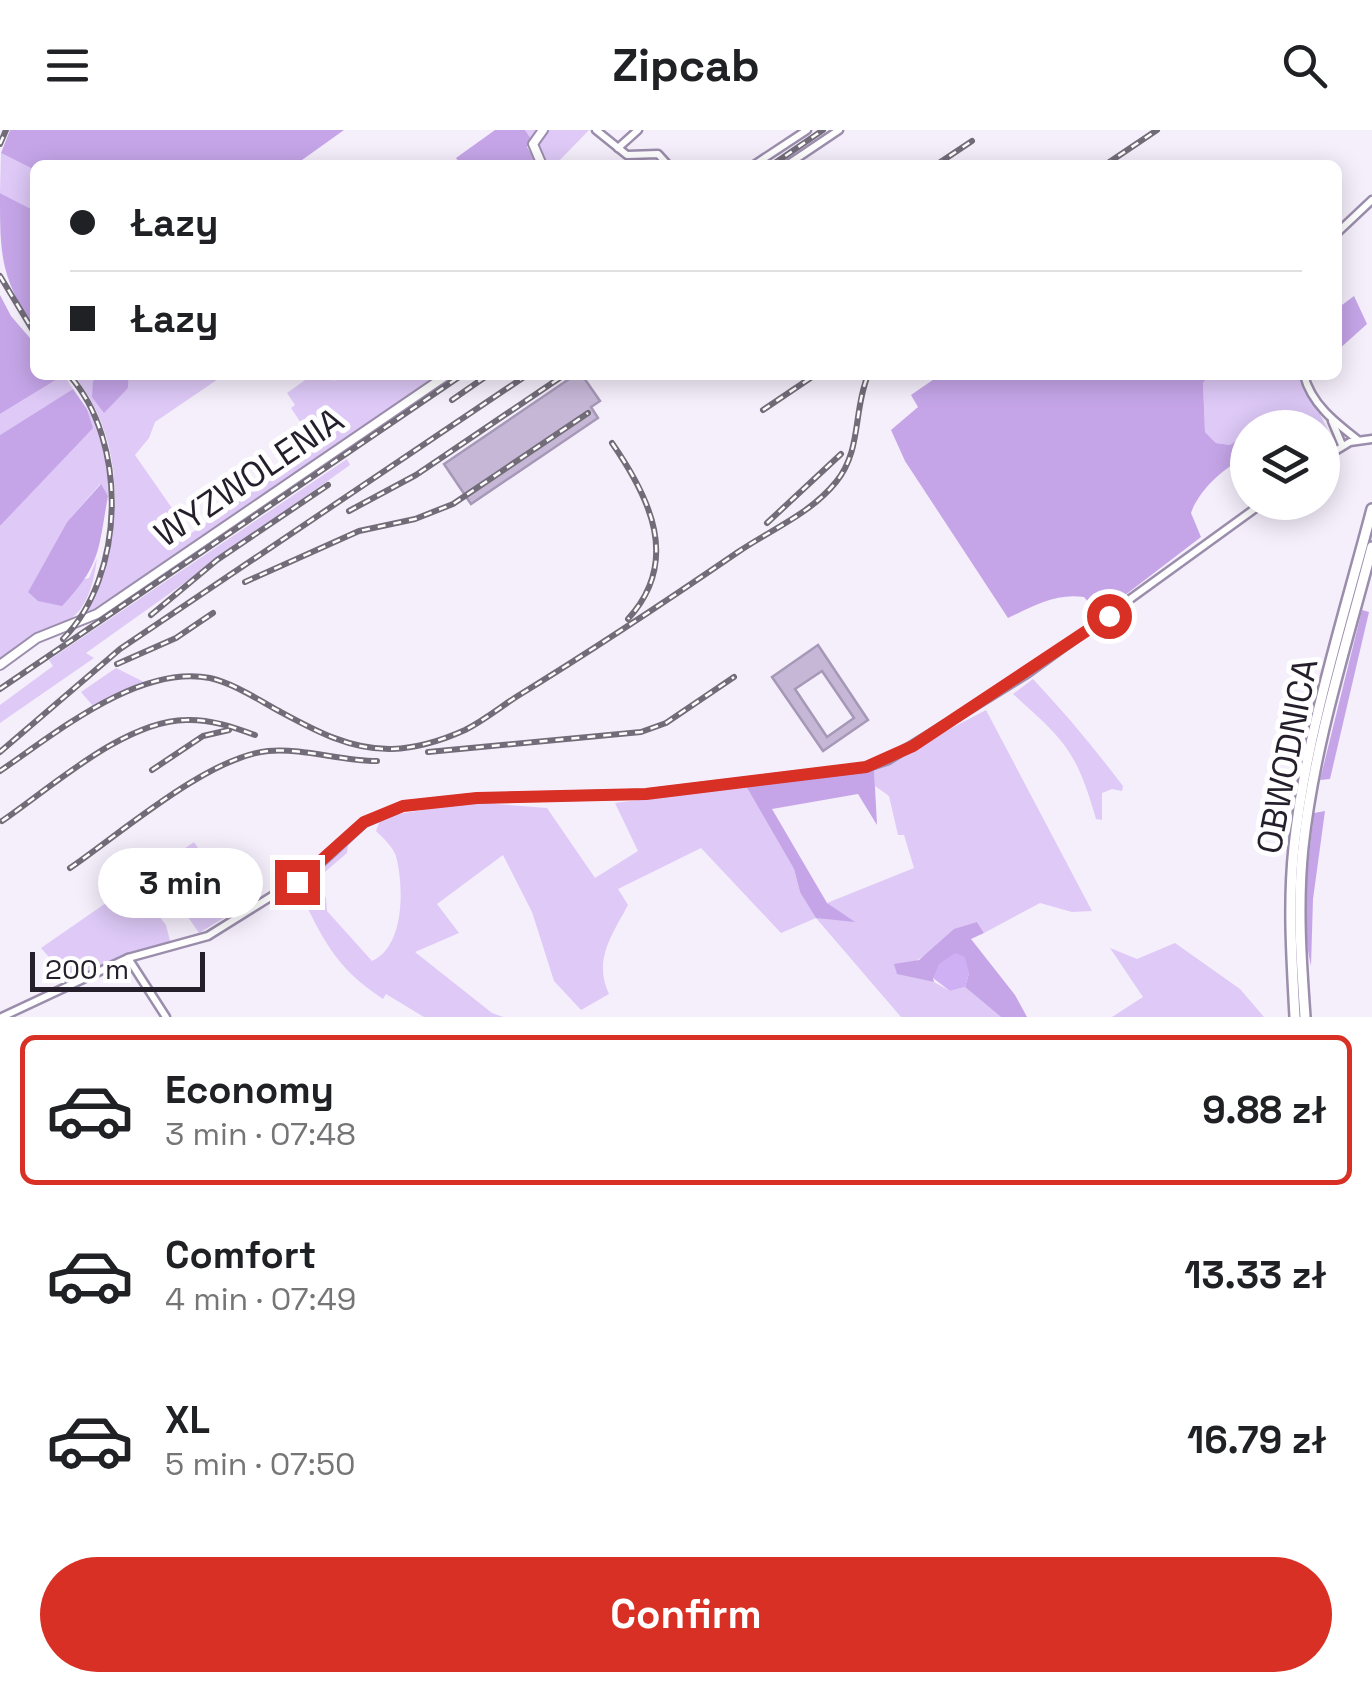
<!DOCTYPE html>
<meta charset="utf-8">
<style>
:root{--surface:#fff;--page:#f6f6f6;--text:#202124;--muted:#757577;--line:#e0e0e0;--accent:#d93025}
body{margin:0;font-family:"Space Grotesk",sans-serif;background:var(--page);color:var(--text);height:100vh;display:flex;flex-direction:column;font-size:38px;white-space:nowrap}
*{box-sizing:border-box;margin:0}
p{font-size:32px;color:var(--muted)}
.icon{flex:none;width:55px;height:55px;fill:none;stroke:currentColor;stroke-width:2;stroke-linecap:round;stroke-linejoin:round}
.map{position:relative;height:887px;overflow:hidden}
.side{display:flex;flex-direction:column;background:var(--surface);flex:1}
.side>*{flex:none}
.top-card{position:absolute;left:30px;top:30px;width:1312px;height:220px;border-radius:15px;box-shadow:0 5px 25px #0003;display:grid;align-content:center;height:220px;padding:0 40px;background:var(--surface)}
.controls{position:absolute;left:1230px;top:280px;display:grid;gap:20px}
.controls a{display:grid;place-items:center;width:110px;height:110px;border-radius:50%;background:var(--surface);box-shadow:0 5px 25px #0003;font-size:50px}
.scale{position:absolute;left:30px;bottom:25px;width:175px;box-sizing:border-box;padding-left:10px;border:5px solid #251f2c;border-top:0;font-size:28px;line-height:35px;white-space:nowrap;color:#251f2c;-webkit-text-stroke:8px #fff;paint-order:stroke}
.end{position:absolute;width:45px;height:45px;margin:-22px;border:12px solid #d93025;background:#fff;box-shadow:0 0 0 5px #fff}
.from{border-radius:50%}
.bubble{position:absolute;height:70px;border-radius:35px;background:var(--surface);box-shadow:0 5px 25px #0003;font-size:32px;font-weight:600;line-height:70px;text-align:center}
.top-card b{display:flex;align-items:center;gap:35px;height:95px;font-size:38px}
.top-card b+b{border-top:2px solid var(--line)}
.top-card i{width:25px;height:25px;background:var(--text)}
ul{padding:18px 0 0;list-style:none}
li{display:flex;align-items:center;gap:30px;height:150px;margin:0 20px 15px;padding:0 20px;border:5px solid transparent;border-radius:15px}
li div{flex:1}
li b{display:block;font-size:38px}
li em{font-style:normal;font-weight:600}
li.on{border-color:var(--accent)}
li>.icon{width:90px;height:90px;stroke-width:1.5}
.primary-button{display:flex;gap:20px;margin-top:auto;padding:20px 40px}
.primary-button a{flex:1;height:115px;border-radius:60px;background:var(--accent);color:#fff;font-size:40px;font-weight:600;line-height:115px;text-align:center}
header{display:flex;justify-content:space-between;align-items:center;height:130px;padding:0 40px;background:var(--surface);font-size:45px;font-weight:600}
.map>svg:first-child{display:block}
</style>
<header><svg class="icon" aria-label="menu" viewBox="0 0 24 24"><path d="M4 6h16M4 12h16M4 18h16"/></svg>Zipcab<svg class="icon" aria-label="search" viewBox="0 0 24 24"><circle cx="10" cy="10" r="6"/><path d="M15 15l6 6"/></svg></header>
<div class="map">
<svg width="1372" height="887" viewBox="0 0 1372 887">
<rect width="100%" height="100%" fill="#f5effc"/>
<g fill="#dec9f7">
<polygon points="525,0 589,0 555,35 547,35"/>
<polygon points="1,23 35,40 35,81 0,63"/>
<polygon points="64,245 73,259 0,305 0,284"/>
<path d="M74,245H101L93,251L128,259L129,245H224L155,292L149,308L135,325L190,404L317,317L291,278L295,275L287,263L312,245H329L334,251L343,245H443L83,486C125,410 129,315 74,245Z"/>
<polygon points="1209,245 1301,245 1335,315 1323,325 1322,298 1248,298 1247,303 1230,315 1216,313 1205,302 1203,253"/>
<path d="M87,279C106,305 109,334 108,366L100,354L67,392L28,462L89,448L97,428C87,508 53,488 0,530V396L92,298Z"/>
<polygon points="347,329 350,335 86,523 94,528 0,593 0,575 53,536 49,530"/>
<polygon points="116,538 146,553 93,576 81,562"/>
<path d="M1033,549C1065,583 1094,618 1123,656L1122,661L1112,659L1102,663V690L1096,689C1076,619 1064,610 1013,564Z"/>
<path d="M986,580L1092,781L1072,782L1040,773L984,803L977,792L897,843L934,852L950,861L965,857L1001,887H901L816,788L781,803L701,718L618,759L628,775C612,805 593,830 609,864L581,880L554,851L532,782L503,725L437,774L459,803L415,822L492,883L503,887H424L386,864L383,869C333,836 323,808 297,757L348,715L347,723L319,747L317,753L326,768L327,781L372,831C405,816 404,757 396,726C393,717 383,708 376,701L381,687L470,672L547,678L595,748L638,721L615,673L746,656L794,739L800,762L853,792L827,773L914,738L904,705H898L889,666L875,656L874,639Z"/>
<polygon points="194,712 238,779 199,803 158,743 139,761 166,795 170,811 69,850 41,818"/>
<polygon points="1175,813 1240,859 1264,887 1112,887 1143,867 1110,818 1137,829"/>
</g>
<g fill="#c5a5e8">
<polygon points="10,0 344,0 295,35 35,35 35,40 1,23"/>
<polygon points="495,0 525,0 531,9 527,17 538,35 461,35 456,28"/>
<path d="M0,63L35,81V199C0,147 0,125 0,63Z"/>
<polygon points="0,165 11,186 35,214 35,245 64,245 0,284"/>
<polygon points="1354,166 1367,194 1338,220 1338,178"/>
<polygon points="101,245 129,245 128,258 104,283 92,267 93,251"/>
<path d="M940,245H1209L1203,253L1205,302L1216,313L1230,315L1247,303V327C1225,336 1199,360 1191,383L1201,407L1099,485L1084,467C1055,463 1034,476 1008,488L905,331L891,300L918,277L911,265Z"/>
<polygon points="73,259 87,279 93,298 0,396 0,305"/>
<path d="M101,354L108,366C98,421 101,435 62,476L38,471L28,462L67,392Z"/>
<polygon points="1362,480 1369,482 1330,649 1320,650"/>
<polygon points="874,639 877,695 858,664 772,679 827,773 855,792 816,788 800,762 794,739 746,656"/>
<path d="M1325,681L1313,769L1311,836C1300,785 1308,734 1314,683Z"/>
<polygon points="977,792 984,803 971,809 1015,865 1027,887 1001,887 965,857 969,843 933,848 934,852 897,844 894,834 919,830 954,799"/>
</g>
<polygon fill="#d0b0f4" points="955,823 965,827 969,843 965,857 950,861 933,848 939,834"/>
<g fill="#c6b7d7" stroke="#a698b7" stroke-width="2.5" fill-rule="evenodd">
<polygon points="575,245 582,245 600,271 591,277 598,288 471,374 444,334"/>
<path d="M818,515L868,590L823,621L772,547ZM822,541L854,588L827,607L795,559Z"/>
</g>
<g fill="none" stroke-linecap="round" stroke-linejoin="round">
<g stroke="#9b8dac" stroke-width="11">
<g id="minor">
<polyline points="596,0 627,25 658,24 668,35"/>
<polyline points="618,18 638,0"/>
<polyline points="754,35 807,0"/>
<polyline points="787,35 839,0"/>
<polyline points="1338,102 1372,70"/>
<path d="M1304,245C1311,274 1336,293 1358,310"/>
<polyline points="1332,291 1342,315"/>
<polyline points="1322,329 1350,312 1372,309"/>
<polyline points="128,828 166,887"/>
<polyline points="2,887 128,828 208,806 312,741 364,693 403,676 477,668 646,664 867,637 888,630 1028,543 1264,372"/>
</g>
</g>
<g stroke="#9b8dac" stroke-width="12">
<g id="tertiary">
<polyline points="542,35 533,14 543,0"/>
<polyline points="0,535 37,508 97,484 447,245"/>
</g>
</g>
<g stroke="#9b8dac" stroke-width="14">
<g id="primary">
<path d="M1295,887C1292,830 1288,774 1294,717C1306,603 1343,490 1372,379"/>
<path d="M1305,887C1301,831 1297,774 1303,717C1314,615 1346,516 1372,417"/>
</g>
</g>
<use href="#minor" stroke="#fff" stroke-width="6"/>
<use href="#tertiary" stroke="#fff" stroke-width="8"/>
<use href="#primary" stroke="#fff" stroke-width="9"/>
<g stroke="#726c79" stroke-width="6">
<g id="rail">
<polyline points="0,14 6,0"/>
<polyline points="772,35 823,0"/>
<polyline points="936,35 972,11"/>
<polyline points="1105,35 1157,0"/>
<polyline points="0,146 35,204"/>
<polyline points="452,270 488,245"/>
<polyline points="763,280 815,245"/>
<path d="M612,313C650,368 681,431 628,489"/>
<polyline points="349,381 416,345 564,245"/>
<polyline points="767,393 841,324"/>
<polyline points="245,452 359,401 415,389 453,374 588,283"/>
<polyline points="151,485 217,430 328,355"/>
<path d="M63,509C126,445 128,311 69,245"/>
<polyline points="117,534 176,508 213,483"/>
<polyline points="0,559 462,245"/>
<polyline points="0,622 120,519 527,245"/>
<polyline points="428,622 641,602 666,593 734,547"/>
<polyline points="152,640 203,606 229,600"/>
<path d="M0,641C55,604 138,534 210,548C235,554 257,569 279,581C314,600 350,620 392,619C417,618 443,610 465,600C483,591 499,578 516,567C591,521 665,472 738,422C772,399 810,384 836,352C862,320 853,281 868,245"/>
<path d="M2,691C52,657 124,591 186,590C210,589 233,597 255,605"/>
<path d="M70,738C121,703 208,627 268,621C305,618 340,631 377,631"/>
</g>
</g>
<use href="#rail" stroke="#fff" stroke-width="2.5" stroke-dasharray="8" stroke-linecap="butt"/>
</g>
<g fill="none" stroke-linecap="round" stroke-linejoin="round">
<polyline stroke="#d93025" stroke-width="12" points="297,752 364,692 403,676 477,668 646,664 866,637 913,616 1109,486"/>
</g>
<g text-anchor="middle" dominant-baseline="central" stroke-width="10" stroke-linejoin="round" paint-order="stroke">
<g font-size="35" fill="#251f2c" stroke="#fff">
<text transform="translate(249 347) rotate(-34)">WYZWOLENIA</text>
<text transform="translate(1287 626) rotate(-79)">OBWODNICA</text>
</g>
</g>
</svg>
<div class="controls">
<a><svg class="icon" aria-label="layers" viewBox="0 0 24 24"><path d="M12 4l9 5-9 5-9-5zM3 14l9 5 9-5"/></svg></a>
</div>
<div class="scale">200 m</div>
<i class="end from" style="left:1109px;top:486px"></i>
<i class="end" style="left:297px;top:752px"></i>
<div class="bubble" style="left:98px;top:718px;width:165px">3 min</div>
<div class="top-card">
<b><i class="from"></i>Łazy</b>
<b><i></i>Łazy</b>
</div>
</div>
<section class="side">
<ul>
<li class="on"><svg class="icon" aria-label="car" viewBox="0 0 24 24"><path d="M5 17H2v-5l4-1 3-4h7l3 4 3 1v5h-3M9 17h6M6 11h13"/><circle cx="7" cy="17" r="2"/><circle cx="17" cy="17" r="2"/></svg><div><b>Economy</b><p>3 min · 07:48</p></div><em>9.88 zł</em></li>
<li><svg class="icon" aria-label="car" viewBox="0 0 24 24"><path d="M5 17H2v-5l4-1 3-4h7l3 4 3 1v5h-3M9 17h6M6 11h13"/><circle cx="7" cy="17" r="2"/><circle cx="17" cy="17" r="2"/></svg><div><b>Comfort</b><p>4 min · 07:49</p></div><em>13.33 zł</em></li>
<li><svg class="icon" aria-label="car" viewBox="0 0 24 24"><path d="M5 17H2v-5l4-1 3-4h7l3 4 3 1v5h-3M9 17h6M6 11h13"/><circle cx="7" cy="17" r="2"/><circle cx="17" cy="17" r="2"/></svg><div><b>XL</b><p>5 min · 07:50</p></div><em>16.79 zł</em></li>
</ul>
<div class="primary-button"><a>Confirm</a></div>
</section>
